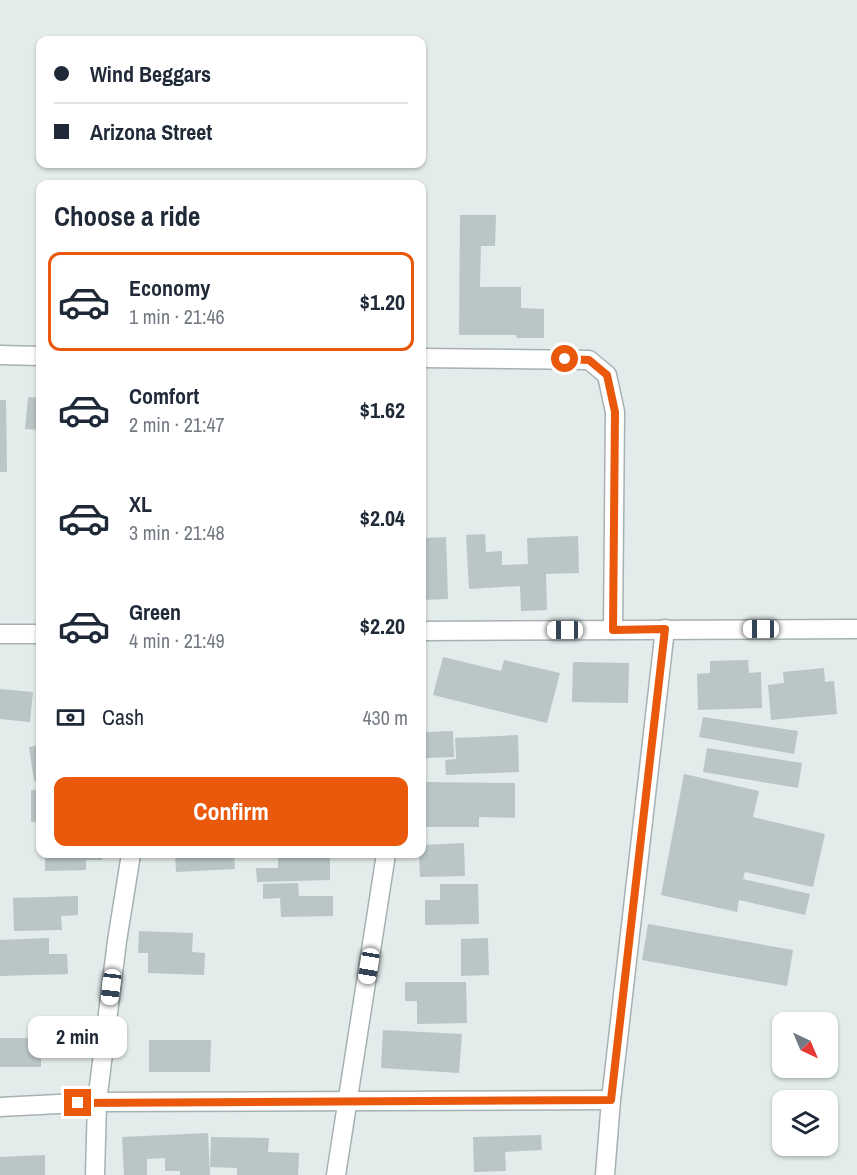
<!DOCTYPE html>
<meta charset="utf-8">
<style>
:root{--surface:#fff;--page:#f2f2f3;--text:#1f2937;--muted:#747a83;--line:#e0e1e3;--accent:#ea580c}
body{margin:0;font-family:"Archivo Narrow",sans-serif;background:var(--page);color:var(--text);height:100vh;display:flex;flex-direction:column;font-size:22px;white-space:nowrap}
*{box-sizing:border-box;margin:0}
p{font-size:20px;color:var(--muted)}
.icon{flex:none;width:33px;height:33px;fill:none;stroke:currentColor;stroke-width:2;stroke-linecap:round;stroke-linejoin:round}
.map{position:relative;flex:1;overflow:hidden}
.panel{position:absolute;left:36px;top:180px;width:390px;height:678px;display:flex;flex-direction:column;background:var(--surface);border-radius:12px;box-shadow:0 2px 4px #0004}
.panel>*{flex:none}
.banner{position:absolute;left:36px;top:36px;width:390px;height:132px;border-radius:12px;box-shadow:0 2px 4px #0004;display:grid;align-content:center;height:132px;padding:0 18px;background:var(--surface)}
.needle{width:39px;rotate:136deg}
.buttons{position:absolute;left:772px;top:1012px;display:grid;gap:12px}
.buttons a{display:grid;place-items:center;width:66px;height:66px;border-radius:12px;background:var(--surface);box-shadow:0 2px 4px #0004;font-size:30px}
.end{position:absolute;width:27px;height:27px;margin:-14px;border:8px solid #ea580c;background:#fff;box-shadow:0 0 0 3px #fff}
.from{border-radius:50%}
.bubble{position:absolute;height:42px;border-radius:12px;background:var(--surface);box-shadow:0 2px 4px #0004;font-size:20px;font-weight:700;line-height:42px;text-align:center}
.car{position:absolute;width:18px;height:36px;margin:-18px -9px;border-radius:8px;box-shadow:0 0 4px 2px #0007;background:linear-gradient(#fff 24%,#345 0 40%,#fff 0 76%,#345 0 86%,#fff 0)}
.banner b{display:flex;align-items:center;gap:21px;height:57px;font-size:22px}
.banner b+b{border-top:2px solid var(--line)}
.banner i{width:15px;height:15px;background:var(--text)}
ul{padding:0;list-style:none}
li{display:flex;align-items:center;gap:18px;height:99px;margin:0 12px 9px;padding:0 6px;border:3px solid transparent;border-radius:12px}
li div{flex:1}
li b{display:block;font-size:22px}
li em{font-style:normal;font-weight:700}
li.selected{border-color:var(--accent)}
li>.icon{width:54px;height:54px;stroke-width:1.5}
h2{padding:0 18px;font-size:27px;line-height:72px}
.pay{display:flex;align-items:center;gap:15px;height:66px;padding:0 18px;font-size:22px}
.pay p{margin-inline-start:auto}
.action{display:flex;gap:12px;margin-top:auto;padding:12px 18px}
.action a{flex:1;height:69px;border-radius:12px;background:var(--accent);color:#fff;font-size:24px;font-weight:700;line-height:69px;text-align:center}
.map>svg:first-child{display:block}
</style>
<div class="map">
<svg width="857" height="1175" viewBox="0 0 857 1175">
<rect width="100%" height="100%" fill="#e3ebeb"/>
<g fill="#b9c5c6">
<polygon points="460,215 496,215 495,246 481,246 480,287 521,287 521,308 544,309 544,338 517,338 516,335 459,335"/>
<polygon points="28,397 40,398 40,430 25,429"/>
<polygon points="0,400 6,400 7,472 0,472"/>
<polygon points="485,534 486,552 502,551 502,565 528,564 527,538 578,536 579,573 546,574 547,610 521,611 520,586 469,589 466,535"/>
<polygon points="446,537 448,599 422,600 422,555 425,555 425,538"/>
<polygon points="443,657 501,671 504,660 560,673 547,723 433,695"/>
<polygon points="748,660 749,673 761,672 762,708 698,710 697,674 710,673 710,661"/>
<polygon points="573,662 629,663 628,703 572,702"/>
<polygon points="824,668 825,682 834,681 837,714 771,720 768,685 784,683 783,672"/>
<polygon points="0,689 33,692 30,722 0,719"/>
<polygon points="703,717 798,731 794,754 699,737"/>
<polygon points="453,731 454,757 426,758 425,732"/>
<polygon points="518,735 519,772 446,775 445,760 456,759 455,738"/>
<polygon points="40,745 40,780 34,781 29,747"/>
<polygon points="707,748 802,763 798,788 703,772"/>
<polygon points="684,774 759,791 753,817 825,834 813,887 745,872 743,879 810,894 805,915 739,900 737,912 661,895"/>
<polygon points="422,782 515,783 515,818 479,817 479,827 422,827"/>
<rect x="31" y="790" width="9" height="32"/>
<polygon points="464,843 465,876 420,877 419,854 422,854 422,845"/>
<polygon points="45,854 102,854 102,860 86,860 86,870 45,871"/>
<polygon points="175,854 234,854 235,869 176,872"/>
<polygon points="278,854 330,854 330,880 257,882 256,868 278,868"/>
<polygon points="298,883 299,896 333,896 333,916 281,917 280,898 263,899 263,884"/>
<polygon points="440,884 478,884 479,924 425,925 425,900 440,900"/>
<polygon points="78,896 78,915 61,916 62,930 14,931 13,898"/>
<polygon points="648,924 793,950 787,986 642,960"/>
<polygon points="139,931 193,933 192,952 205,953 204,975 148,973 148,953 138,953"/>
<polygon points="49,938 49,954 67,954 68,974 0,976 0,940"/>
<polygon points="488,938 489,975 461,976 461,939"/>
<polygon points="405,982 466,982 467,1023 417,1024 417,1001 405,1001"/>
<polygon points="383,1030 462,1034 459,1073 381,1068"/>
<rect x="0" y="1038" width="41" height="29"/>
<polygon points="149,1040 211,1040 210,1072 149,1072"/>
<polygon points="208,1133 210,1175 180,1175 180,1171 165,1171 165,1158 147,1159 147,1175 124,1175 122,1137"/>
<polygon points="541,1135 542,1150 505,1152 506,1171 474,1172 473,1137"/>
<polygon points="211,1137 269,1138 268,1152 299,1153 298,1175 237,1175 237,1168 210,1167"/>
<polygon points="45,1155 45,1175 0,1175 0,1157"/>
</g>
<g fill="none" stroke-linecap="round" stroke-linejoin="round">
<g stroke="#a6b1b3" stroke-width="21">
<g id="street">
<polyline points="0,355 40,356"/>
<polyline points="422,358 589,360 607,375 615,412 613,630"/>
<polyline points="422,631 857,629"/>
<polyline points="0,634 40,634"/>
<polyline points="0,1107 97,1102 611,1100"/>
<polyline points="95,1175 97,1102 117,941 131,854"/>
<polyline points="336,1175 386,854"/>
<polyline points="605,1175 611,1100 665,629"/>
</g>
</g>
<use href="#street" stroke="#fff" stroke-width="18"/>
</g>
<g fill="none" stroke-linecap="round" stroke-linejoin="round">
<polyline stroke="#ea580c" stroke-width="8" points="78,1103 611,1100 665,629 613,630 615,412 607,375 589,360 565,359"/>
</g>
</svg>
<div class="buttons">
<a><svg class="needle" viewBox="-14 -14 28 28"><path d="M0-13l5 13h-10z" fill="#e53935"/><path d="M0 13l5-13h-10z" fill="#747a83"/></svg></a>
<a><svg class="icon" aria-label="layers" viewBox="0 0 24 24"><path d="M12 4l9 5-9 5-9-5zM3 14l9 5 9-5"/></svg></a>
</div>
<i class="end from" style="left:565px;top:359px"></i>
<i class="end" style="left:78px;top:1103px"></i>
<div class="bubble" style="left:28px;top:1016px;width:99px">2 min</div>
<i class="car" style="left:761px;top:629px;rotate:270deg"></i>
<i class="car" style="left:565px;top:630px;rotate:270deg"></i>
<i class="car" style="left:369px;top:966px;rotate:189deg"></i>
<i class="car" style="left:111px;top:987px;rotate:187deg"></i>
<div class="banner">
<b><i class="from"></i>Wind Beggars</b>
<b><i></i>Arizona Street</b>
</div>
<section class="panel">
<h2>Choose a ride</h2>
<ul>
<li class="selected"><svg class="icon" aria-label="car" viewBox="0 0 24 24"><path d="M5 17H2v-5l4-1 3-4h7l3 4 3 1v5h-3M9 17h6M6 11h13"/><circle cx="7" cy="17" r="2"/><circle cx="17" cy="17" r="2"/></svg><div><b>Economy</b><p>1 min · 21:46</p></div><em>$1.20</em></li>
<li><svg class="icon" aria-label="car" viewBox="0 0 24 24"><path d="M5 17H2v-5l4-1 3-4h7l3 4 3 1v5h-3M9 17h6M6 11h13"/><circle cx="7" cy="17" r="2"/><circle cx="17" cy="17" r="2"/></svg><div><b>Comfort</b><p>2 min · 21:47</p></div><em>$1.62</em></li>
<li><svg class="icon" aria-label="car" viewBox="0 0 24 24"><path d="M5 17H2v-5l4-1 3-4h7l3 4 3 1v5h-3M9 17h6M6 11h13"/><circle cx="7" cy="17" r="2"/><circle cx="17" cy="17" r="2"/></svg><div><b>XL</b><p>3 min · 21:48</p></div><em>$2.04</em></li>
<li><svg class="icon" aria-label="car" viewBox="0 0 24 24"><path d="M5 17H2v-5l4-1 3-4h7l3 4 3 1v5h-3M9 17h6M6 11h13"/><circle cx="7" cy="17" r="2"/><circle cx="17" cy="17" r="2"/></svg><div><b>Green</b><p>4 min · 21:49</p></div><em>$2.20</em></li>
</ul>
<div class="pay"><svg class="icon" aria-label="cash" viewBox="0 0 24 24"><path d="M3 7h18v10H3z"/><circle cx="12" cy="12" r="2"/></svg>Cash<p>430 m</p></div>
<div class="action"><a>Confirm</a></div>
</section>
</div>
